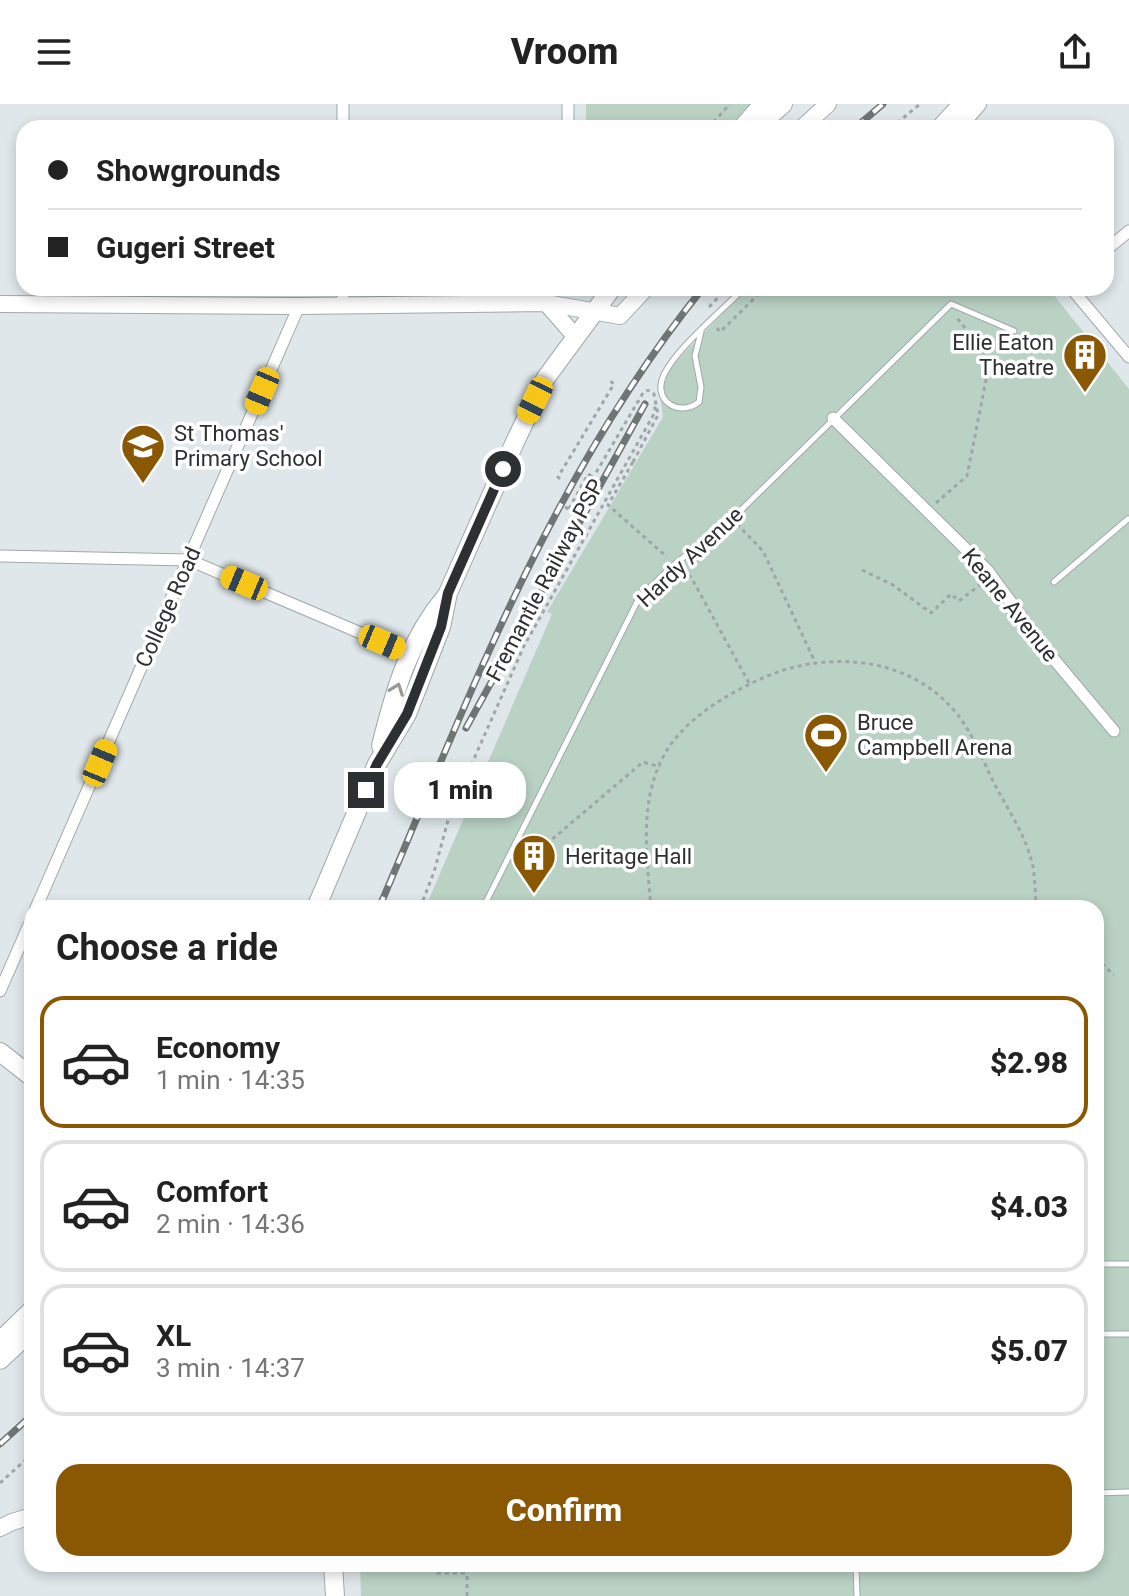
<!DOCTYPE html>
<meta charset="utf-8">
<style>
:root{--surface:#fff;--page:#f6f6f6;--text:#222;--muted:#767676;--line:#e0e0e0;--accent:#8a5702}
body{margin:0;font-family:Roboto,sans-serif;background:var(--page);color:var(--text);height:100vh;display:flex;flex-direction:column;font-size:30px;white-space:nowrap}
*{box-sizing:border-box;margin:0}
p{font-size:26px;color:var(--muted)}
.icon{flex:none;width:44px;height:44px;fill:none;stroke:currentColor;stroke-width:2;stroke-linecap:round;stroke-linejoin:round}
.map{position:relative;flex:1;overflow:hidden}
.side{position:absolute;left:24px;top:796px;width:1080px;height:672px;display:flex;flex-direction:column;background:var(--surface);border-radius:24px;box-shadow:0 4px 12px #0003}
.side>*{flex:none}
.banner{position:absolute;left:16px;top:16px;width:1098px;height:176px;border-radius:24px;box-shadow:0 4px 12px #0003;display:grid;align-content:center;height:176px;padding:0 32px;background:var(--surface)}
.end{position:absolute;width:36px;height:36px;margin:-18px;border:10px solid #2d3031;background:#fff;box-shadow:0 0 0 4px #fff}
.from{border-radius:50%}
.bubble{position:absolute;height:56px;border-radius:24px;background:var(--surface);box-shadow:0 4px 12px #0003;font-size:26px;font-weight:800;line-height:56px;text-align:center}
.car{position:absolute;width:24px;height:48px;margin:-24px -12px;border-radius:10px;box-shadow:0 0 6px 2px #0007;background:linear-gradient(#f5c518 24%,#345 0 40%,#f5c518 0 76%,#345 0 86%,#f5c518 0)}
.banner b{display:flex;align-items:center;gap:28px;height:76px;font-size:30px}
.banner b+b{border-top:2px solid var(--line)}
.banner i{width:20px;height:20px;background:var(--text)}
ul{padding:0;list-style:none}
li{display:flex;align-items:center;gap:24px;height:132px;margin:0 16px 12px;padding:0 16px;border:4px solid var(--line);border-radius:24px}
li div{flex:1}
li b{display:block;font-size:30px}
li em{font-style:normal;font-weight:800}
li.selected{border-color:var(--accent)}
li>.icon{width:72px;height:72px;stroke-width:1.5}
h2{padding:0 32px;font-size:36px;line-height:96px}
.primary-button{display:flex;gap:16px;margin-top:auto;padding:16px 32px}
.primary-button a{flex:1;height:92px;border-radius:24px;background:var(--accent);color:#fff;font-size:32px;font-weight:800;line-height:92px;text-align:center}
header{display:flex;justify-content:space-between;align-items:center;height:104px;padding:0 32px;background:var(--surface);font-size:36px;font-weight:800}
.map>svg:first-child{display:block}
</style>
<header><svg class="icon" aria-label="menu" viewBox="0 0 24 24"><path d="M4 6h16M4 12h16M4 18h16"/></svg>Vroom<svg class="icon" aria-label="share" viewBox="0 0 24 24"><path d="M12 15V3M7 8l5-5 5 5M5 13v7h14v-7"/></svg></header>
<div class="map">
<svg width="1129" height="1492" viewBox="0 0 1129 1492">
<rect width="100%" height="100%" fill="#dfe7ea"/>
<g fill="#b9d2c4">
<polygon points="586,0 753,0 731,24 586,24"/>
<polygon points="747,184 1048,184 1129,285 1129,1492 361,1492 360,1460 1096,1460 1096,804 425,804 552,510 547,508 663,313 658,276"/>
</g>
<g fill="none" stroke-linecap="round" stroke-linejoin="round">
<g stroke="#a0a8aa" stroke-width="7">
<g id="lane">
<path d="M701,228L695,252L701,283L699,298C680,313 653,298 663,273C674,246 723,206 744,184"/>
<polyline points="1054,478 1128,415"/>
<polyline points="483,804 639,494 675,460 732,415 951,200 1014,227"/>
<polyline points="1096,1160 1129,1160"/>
<polyline points="1096,1230 1129,1230"/>
<polyline points="1096,1389 1129,1388"/>
<polyline points="856,1460 857,1492"/>
</g>
</g>
<g stroke="#a0a8aa" stroke-width="13">
<g id="street">
<polyline points="343,0 343,24"/>
<polyline points="568,24 568,0"/>
<polyline points="1106,146 1129,127"/>
<polyline points="343,184 343,202"/>
<polyline points="1071,184 1129,253"/>
<polyline points="833,314 988,467 1047,547 1114,627"/>
<polyline points="0,452 189,456 410,550"/>
<polyline points="36,804 299,202"/>
<polyline points="0,887 32,814"/>
</g>
</g>
<g stroke="#a0a8aa" stroke-width="18">
<g id="secondary">
<polyline points="802,24 828,0"/>
<polyline points="939,24 961,0"/>
<polyline points="957,24 978,0"/>
<polyline points="546,199 575,232"/>
<polyline points="0,200 299,202 546,199 620,212 646,184"/>
<polyline points="0,1424 12,1418 32,1412"/>
</g>
</g>
<g stroke="#a0a8aa" stroke-width="20">
<g id="primary">
<polyline points="742,24 763,0"/>
<polyline points="756,24 783,0"/>
<path d="M381,642C395,585 409,536 447,491"/>
<polyline points="316,804 377,660 407,610 441,523 448,489 514,340 545,275 612,184"/>
<polyline points="0,948 32,973"/>
<polyline points="0,1237 32,1206"/>
<polyline points="0,1256 32,1226"/>
<polyline points="333,1460 335,1492"/>
</g>
</g>
<g stroke="#a0a6a8" stroke-width="3" stroke-dasharray="4 4" stroke-linecap="butt">
<polyline points="708,24 730,0"/>
<polyline points="891,24 920,0"/>
<polyline points="709,203 727,184"/>
<polyline points="717,224 720,228 765,184"/>
<polyline points="633,358 608,401 667,453"/>
<polyline points="560,375 558,373 614,280 608,275"/>
<polyline points="584,389 643,289 648,286"/>
<polyline points="936,399 967,372 990,256 957,214"/>
<polyline points="565,403 580,411"/>
<polyline points="569,405 588,370 593,373"/>
<polyline points="578,410 597,376 593,373"/>
<polyline points="737,420 763,447 815,558"/>
<polyline points="682,466 691,473 749,579"/>
<polyline points="862,466 893,481 931,509 951,490 959,497 981,480"/>
<polyline points="522,761 643,658 660,663"/>
<polyline points="420,804 434,768 450,709 524,542 655,308 655,299"/>
<path d="M651,804C647,755 639,701 662,655C680,619 719,595 754,578C824,543 919,550 965,621C977,640 985,661 995,681C1009,707 1027,734 1033,763C1035,775 1035,788 1036,799L1041,804"/>
<polyline points="1096,854 1114,871"/>
<polyline points="0,1379 32,1350"/>
<polyline points="436,1461 437,1469 467,1469"/>
<polyline points="467,1492 467,1460"/>
</g>
<use href="#lane" stroke="#fff" stroke-width="5"/>
<use href="#street" stroke="#fff" stroke-width="11"/>
<use href="#secondary" stroke="#fff" stroke-width="16"/>
<use href="#primary" stroke="#fff" stroke-width="18"/>
<g stroke="#6f7475" stroke-width="7">
<g id="rail">
<polyline points="855,24 883,0"/>
<polyline points="466,624 645,300"/>
<path d="M379,804C472,586 552,371 703,184"/>
<polyline points="0,1340 32,1311"/>
</g>
</g>
<use href="#rail" stroke="#fff" stroke-width="4" stroke-dasharray="12" stroke-linecap="butt"/>
<polyline stroke="#a0a6a8" stroke-width="3" stroke-dasharray="4 4" stroke-linecap="butt" points="633,358 658,311 654,290 648,286"/>
</g>
<defs><path id="oneway-chevron" d="M-2-3.5L2.5 0L-2 3.5" fill="none" stroke-width="1.6" stroke-linecap="round" stroke-linejoin="round" transform="scale(2)"/></defs>
<use stroke="#969898" href="#oneway-chevron" transform="translate(397 585) rotate(-70)"/>
<g fill="none" stroke-linecap="round" stroke-linejoin="round">
<polyline stroke="#2d3031" stroke-width="10" points="366,686 377,660 407,610 441,523 448,489 503,365"/>
</g>
<defs>
<g id="building-pin" transform="scale(2.3)"><path d="M0 17L-7.5 6A9.5 9.5 0 1 1 7.5 6Z" fill="#8a5702" stroke="#fff"/><path d="M-4-6H4V6H1V3H-1V6H-4ZM-2.5-4.3h1.7v1.8h-1.7ZM.8-4.3h1.7v1.8H.8ZM-2.5-1h1.7V.8h-1.7ZM.8-1h1.7V.8H.8Z" fill="#fff"/></g>
<g id="school-pin" transform="scale(2.3)"><path d="M0 17L-7.5 6A9.5 9.5 0 1 1 7.5 6Z" fill="#8a5702" stroke="#fff"/><path d="M0-5L7-2L0 1L-7-2ZM-4 1L0 2.5L4 1V4Q0 6-4 4Z" fill="#fff"/></g>
<g id="stadium-pin" transform="scale(2.3)"><path d="M0 17L-7.5 6A9.5 9.5 0 1 1 7.5 6Z" fill="#8a5702" stroke="#fff"/><path d="M0-5a6.5 5 0 1 0 0 10a6.5 5 0 1 0 0-10ZM-3.5-1.8h7v3.6h-7Z" fill="#fff"/></g>
</defs>
<g fill-rule="evenodd">
<use href="#building-pin" x="1085" y="251"/>
<use href="#school-pin" x="143" y="342"/>
<use href="#stadium-pin" x="826" y="631"/>
<use href="#building-pin" x="534" y="752"/>
</g>
<g text-anchor="middle" dominant-baseline="central" stroke-width="7" stroke-linejoin="round" paint-order="stroke">
<g font-size="22" fill="#2d3031" stroke="#fff" text-anchor="start">
<text x="1054" y="238" text-anchor="end">Ellie Eaton<tspan x="1054" dy="25">Theatre</tspan></text>
<text x="174" y="329">St Thomas'<tspan x="174" dy="25">Primary School</tspan></text>
<text x="857" y="618">Bruce<tspan x="857" dy="25">Campbell Arena</tspan></text>
<text x="565" y="752">Heritage Hall</text>
</g>
<g font-size="22" fill="#2d3031" stroke="#fff">
<text transform="translate(690 453) rotate(-43)">Hardy Avenue</text>
<text transform="translate(545 476) rotate(-62)">Fremantle Railway PSP</text>
<text transform="translate(1010 501) rotate(51)">Keane Avenue</text>
<text transform="translate(168 503) rotate(-66)">College Road</text>
</g>
</g>
</svg>
<i class="end from" style="left:503px;top:365px"></i>
<i class="end" style="left:366px;top:686px"></i>
<div class="bubble" style="left:394px;top:658px;width:132px">1 min</div>
<i class="car" style="left:262px;top:287px;rotate:203deg"></i>
<i class="car" style="left:535px;top:296px;rotate:206deg"></i>
<i class="car" style="left:244px;top:479px;rotate:293deg"></i>
<i class="car" style="left:382px;top:538px;rotate:113deg"></i>
<i class="car" style="left:100px;top:659px;rotate:23deg"></i>
<div class="banner">
<b><i class="from"></i>Showgrounds</b>
<b><i></i>Gugeri Street</b>
</div>
<section class="side">
<h2>Choose a ride</h2>
<ul>
<li class="selected"><svg class="icon" aria-label="car" viewBox="0 0 24 24"><path d="M5 17H2v-5l4-1 3-4h7l3 4 3 1v5h-3M9 17h6M6 11h13"/><circle cx="7" cy="17" r="2"/><circle cx="17" cy="17" r="2"/></svg><div><b>Economy</b><p>1 min · 14:35</p></div><em>$2.98</em></li>
<li><svg class="icon" aria-label="car" viewBox="0 0 24 24"><path d="M5 17H2v-5l4-1 3-4h7l3 4 3 1v5h-3M9 17h6M6 11h13"/><circle cx="7" cy="17" r="2"/><circle cx="17" cy="17" r="2"/></svg><div><b>Comfort</b><p>2 min · 14:36</p></div><em>$4.03</em></li>
<li><svg class="icon" aria-label="car" viewBox="0 0 24 24"><path d="M5 17H2v-5l4-1 3-4h7l3 4 3 1v5h-3M9 17h6M6 11h13"/><circle cx="7" cy="17" r="2"/><circle cx="17" cy="17" r="2"/></svg><div><b>XL</b><p>3 min · 14:37</p></div><em>$5.07</em></li>
</ul>
<div class="primary-button"><a>Confirm</a></div>
</section>
</div>
